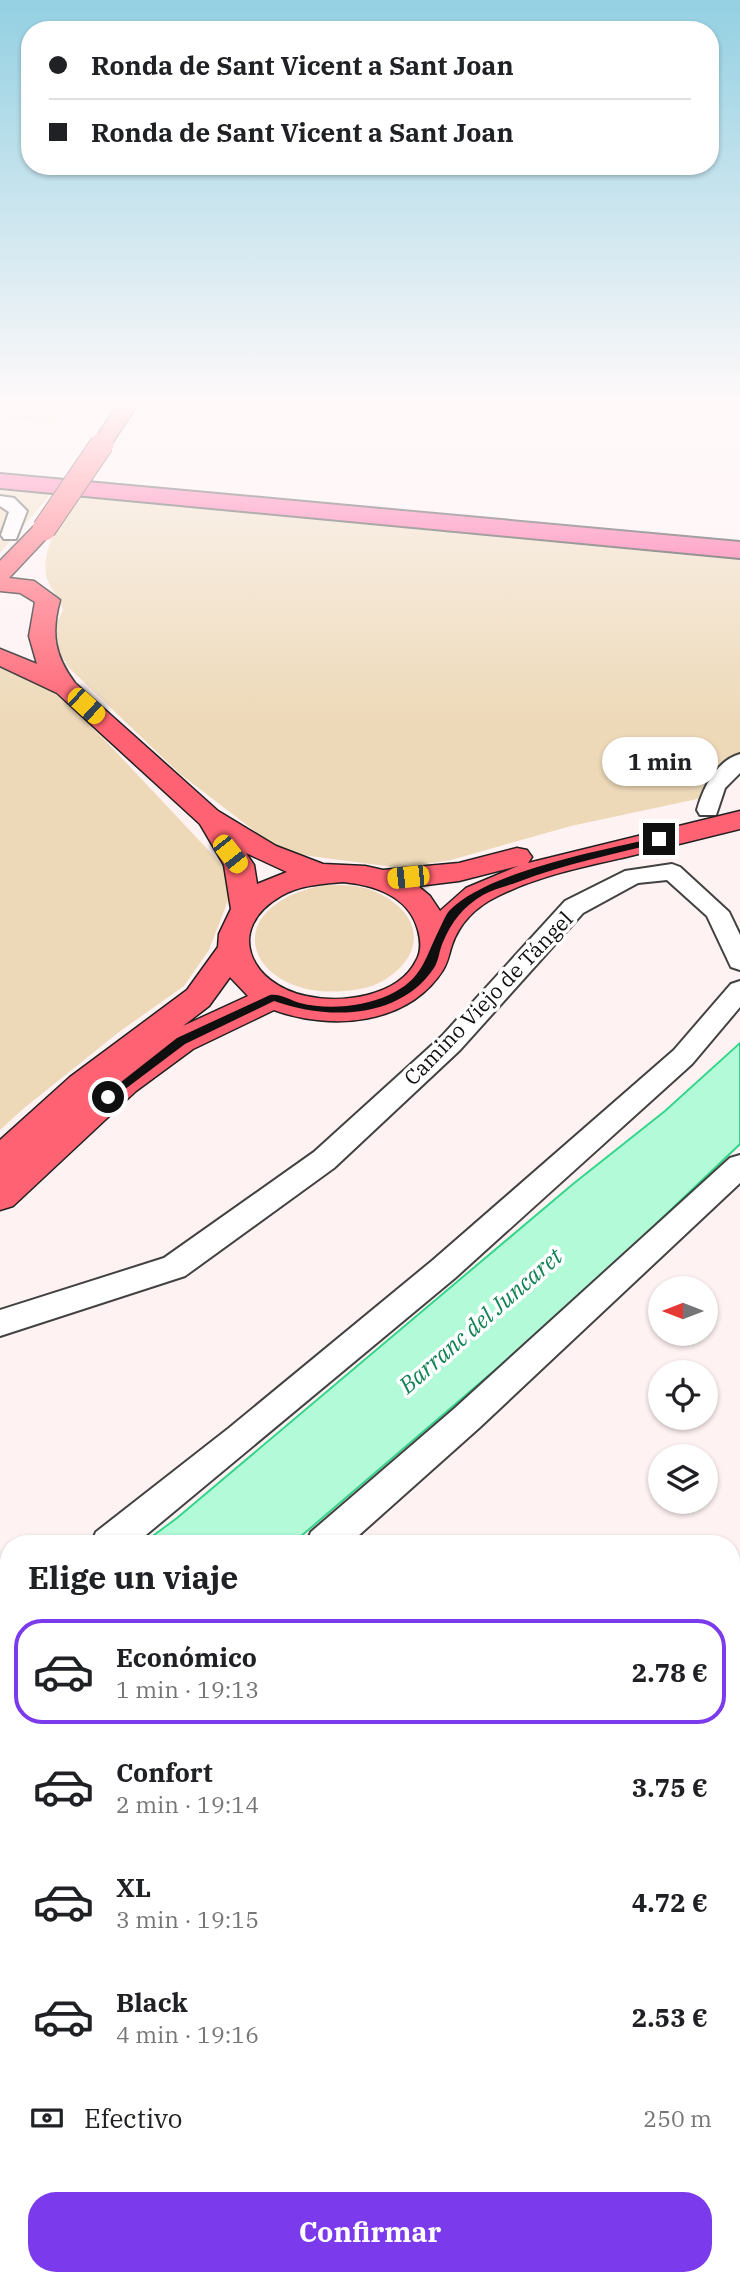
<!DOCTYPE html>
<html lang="es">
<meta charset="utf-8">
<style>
:root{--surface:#fff;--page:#f6f6f6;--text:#202124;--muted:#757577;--line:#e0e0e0;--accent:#7c3aed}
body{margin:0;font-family:"IBM Plex Serif",serif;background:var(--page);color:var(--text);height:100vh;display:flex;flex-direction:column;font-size:26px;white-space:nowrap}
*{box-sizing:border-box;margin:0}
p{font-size:23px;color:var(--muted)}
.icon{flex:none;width:38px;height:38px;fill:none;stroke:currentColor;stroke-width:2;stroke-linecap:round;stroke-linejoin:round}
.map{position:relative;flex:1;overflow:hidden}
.side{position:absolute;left:0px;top:1535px;width:740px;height:751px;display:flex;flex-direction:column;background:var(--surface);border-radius:28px 28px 0 0;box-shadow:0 2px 5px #0004}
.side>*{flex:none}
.guide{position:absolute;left:21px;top:21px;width:698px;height:154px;border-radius:28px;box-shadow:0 2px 5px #0004;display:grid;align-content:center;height:154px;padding:0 28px;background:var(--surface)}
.needle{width:46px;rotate:270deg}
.tools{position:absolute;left:648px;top:1276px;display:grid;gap:14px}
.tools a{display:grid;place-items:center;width:70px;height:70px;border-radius:50%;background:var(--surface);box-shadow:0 2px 5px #0004;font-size:35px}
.end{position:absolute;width:32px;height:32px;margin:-16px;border:9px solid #0f0f0f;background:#fff;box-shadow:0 0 0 4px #fff}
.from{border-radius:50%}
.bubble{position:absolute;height:49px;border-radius:24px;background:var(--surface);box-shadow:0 2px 5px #0004;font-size:23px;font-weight:800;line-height:49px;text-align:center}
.car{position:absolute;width:21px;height:42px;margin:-21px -10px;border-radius:9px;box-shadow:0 0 5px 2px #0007;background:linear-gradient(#f5c518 24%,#345 0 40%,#f5c518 0 76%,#345 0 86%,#f5c518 0)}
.guide b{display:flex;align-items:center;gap:24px;height:66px;font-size:26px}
.guide b+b{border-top:2px solid var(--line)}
.guide i{width:18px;height:18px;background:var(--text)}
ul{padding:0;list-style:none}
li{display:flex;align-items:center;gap:21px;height:105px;margin:0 14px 10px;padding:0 14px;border:4px solid transparent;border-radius:28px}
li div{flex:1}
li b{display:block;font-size:26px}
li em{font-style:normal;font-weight:800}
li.on{border-color:var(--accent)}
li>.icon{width:63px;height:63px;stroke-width:1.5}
h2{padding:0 28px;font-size:32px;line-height:84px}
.pay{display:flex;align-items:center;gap:18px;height:77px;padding:0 28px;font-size:26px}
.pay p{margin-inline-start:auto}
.button{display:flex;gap:14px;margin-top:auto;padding:14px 28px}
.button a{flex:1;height:80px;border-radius:28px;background:var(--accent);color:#fff;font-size:28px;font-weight:800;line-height:80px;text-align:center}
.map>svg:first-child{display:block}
</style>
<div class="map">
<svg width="740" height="2285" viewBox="0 0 740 2285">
<rect width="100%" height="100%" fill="#fff2f3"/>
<g fill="#edd9b8">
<polygon points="0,402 67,402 55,424 0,418"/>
<polygon points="0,491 51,494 0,553"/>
<path d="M76,492L740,557V761L711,796L571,826L451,860L401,868L302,855L277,848L180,774L69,668L54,644L52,633L63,610C60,598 48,586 46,575C41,549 64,513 76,492Z"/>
<polygon points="0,664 53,691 102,737 227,870 229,898 209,950 184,986 119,1032 23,1109 0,1130"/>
<path d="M324,885C341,885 360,884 376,892C421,912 428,952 386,979C374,987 359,990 345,991C250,1000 211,908 324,885Z"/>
</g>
<g fill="#b3fad8" stroke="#34d68c" stroke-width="2">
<polygon points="740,1043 740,1144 571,1305 293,1543 142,1544 177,1518 573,1184 665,1111"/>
<polygon points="9,1634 9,1757 0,1763 0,1639"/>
</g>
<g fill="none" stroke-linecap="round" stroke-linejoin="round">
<g stroke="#424242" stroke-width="4">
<g id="minor">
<polygon points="0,496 14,498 27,511 16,539 4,539 1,535 9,512 0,506"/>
<path d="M740,754V773L725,788L716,815H700L697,810C703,788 716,761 740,754Z"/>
<polygon points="672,864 680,867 729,912 740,935 740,970 731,967 707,916 667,880 638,883 583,913 460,1050 334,1168 185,1276 0,1336 0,1310 164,1258 314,1152 442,1036 565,901 625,871"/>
<polygon points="740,981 740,1007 692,1064 455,1278 135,1544 91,1544 96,1532 229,1428 433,1260 674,1050 731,984"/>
<polygon points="740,1155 740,1183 479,1428 349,1544 306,1544 311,1532 455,1408 730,1158"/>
<polygon points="9,1594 9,1630 0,1634 0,1597"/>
<polygon points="732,1668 740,1669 740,1705 732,1704"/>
<polygon points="9,1762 9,1803 0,1806 0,1765"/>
<polygon points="0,2146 9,2149 9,2209 0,2205"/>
<polygon points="30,2277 77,2277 80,2285 33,2285"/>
<rect x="481" y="2277" width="46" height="8"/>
</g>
</g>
<g stroke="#202020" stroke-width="3">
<g id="major">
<polygon points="119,402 139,402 109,448 95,448 92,444"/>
<path d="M44,522L52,524L55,529L9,578L34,581L60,600C51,633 54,655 75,683L218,811L276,846L323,864L365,866L383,870L459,863L517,848L527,850L532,857L528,863L740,811V829C702,838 664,848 626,857C582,867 538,876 498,896C477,906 460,922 452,945C449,954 448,962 443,970C408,1025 331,1031 274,1010L193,1049L136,1091L13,1206L0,1210V1140L70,1077L187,990L218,947L219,934L231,909L224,865L200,824L57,693L0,666V649L37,664L29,636L35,602L20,593L0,591V561L36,524ZM246,853L287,872L257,884L254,865ZM518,866L466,888L440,911L430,896L418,886L459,881ZM343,882C374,885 409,896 418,930C421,941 422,951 416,961C398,997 341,1004 306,996C250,984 224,929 281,896C300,885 321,884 343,882ZM230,977L248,996L183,1026L209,1006Z"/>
</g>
</g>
<g stroke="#202020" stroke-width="4">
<polygon id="highway" points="0,474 740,542 740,558 0,488"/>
</g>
<use href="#minor" fill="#fff" fill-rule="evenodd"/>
<use href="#major" fill="#ff6272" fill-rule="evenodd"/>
<use href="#highway" fill="#fd5196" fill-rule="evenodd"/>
<g stroke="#202020" stroke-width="25" stroke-linecap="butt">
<polyline id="major-bridge" points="44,529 102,444"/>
</g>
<use href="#major-bridge" stroke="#ff6272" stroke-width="23"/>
</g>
<linearGradient id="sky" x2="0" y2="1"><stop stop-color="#93d0e2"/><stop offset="0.56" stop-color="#fff9fa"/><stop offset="1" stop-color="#fff9fa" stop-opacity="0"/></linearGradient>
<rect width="740" height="722" fill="url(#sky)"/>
<path fill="#0f0f0f" d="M659,837L664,839L662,842C614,854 565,864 518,882C507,886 493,889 483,895C463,907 452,921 443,942C439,951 439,960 434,968C399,1020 327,1020 274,1001L185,1044L112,1099H104L102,1097L177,1038L270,995C280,993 290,1000 300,1003C327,1010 363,1007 389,995C423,979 424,960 439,930C442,924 445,916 449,911C487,871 604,850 659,837Z"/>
<g text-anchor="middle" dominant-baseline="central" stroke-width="7" stroke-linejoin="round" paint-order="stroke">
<g font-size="21" fill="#0f0f0f" stroke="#fff">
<text transform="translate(488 998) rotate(-46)">Camino Viejo de Tángel</text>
</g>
<g font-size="23" font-style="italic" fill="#108453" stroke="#fff">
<text transform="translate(480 1320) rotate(-41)">Barranc del Juncaret</text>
</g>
</g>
</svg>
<div class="tools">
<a><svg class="needle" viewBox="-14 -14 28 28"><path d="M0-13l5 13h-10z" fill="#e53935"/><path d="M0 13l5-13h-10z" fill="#757577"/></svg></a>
<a><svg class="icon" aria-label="locate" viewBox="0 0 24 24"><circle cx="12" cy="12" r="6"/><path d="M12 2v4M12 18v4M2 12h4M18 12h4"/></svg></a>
<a><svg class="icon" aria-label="layers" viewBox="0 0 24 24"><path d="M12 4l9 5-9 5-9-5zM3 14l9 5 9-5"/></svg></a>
</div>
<i class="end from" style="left:108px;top:1097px"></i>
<i class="end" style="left:659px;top:839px"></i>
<div class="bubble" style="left:602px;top:737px;width:116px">1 min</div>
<i class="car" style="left:86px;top:706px;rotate:132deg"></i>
<i class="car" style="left:230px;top:854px;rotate:142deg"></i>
<i class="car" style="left:408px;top:877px;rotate:264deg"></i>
<div class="guide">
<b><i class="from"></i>Ronda de Sant Vicent a Sant Joan</b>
<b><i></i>Ronda de Sant Vicent a Sant Joan</b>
</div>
<section class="side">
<h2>Elige un viaje</h2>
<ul>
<li class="on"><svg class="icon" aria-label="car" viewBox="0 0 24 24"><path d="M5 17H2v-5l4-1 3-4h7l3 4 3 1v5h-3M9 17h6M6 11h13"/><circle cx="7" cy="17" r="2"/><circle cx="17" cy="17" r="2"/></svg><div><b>Económico</b><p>1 min · 19:13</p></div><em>2.78 €</em></li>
<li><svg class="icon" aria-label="car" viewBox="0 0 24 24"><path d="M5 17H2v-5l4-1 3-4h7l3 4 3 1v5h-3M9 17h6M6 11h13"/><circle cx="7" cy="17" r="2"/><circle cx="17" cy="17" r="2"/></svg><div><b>Confort</b><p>2 min · 19:14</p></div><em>3.75 €</em></li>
<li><svg class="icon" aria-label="car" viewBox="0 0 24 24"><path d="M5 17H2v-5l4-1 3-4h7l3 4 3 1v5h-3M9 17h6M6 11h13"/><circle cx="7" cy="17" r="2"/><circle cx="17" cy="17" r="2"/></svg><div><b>XL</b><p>3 min · 19:15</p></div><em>4.72 €</em></li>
<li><svg class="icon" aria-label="car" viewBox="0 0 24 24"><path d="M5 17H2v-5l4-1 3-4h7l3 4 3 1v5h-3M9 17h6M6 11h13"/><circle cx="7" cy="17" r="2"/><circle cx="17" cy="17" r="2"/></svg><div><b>Black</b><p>4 min · 19:16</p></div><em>2.53 €</em></li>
</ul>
<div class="pay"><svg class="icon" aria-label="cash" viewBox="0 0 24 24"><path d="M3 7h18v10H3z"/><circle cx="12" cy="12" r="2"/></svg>Efectivo<p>250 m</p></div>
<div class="button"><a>Confirmar</a></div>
</section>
</div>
